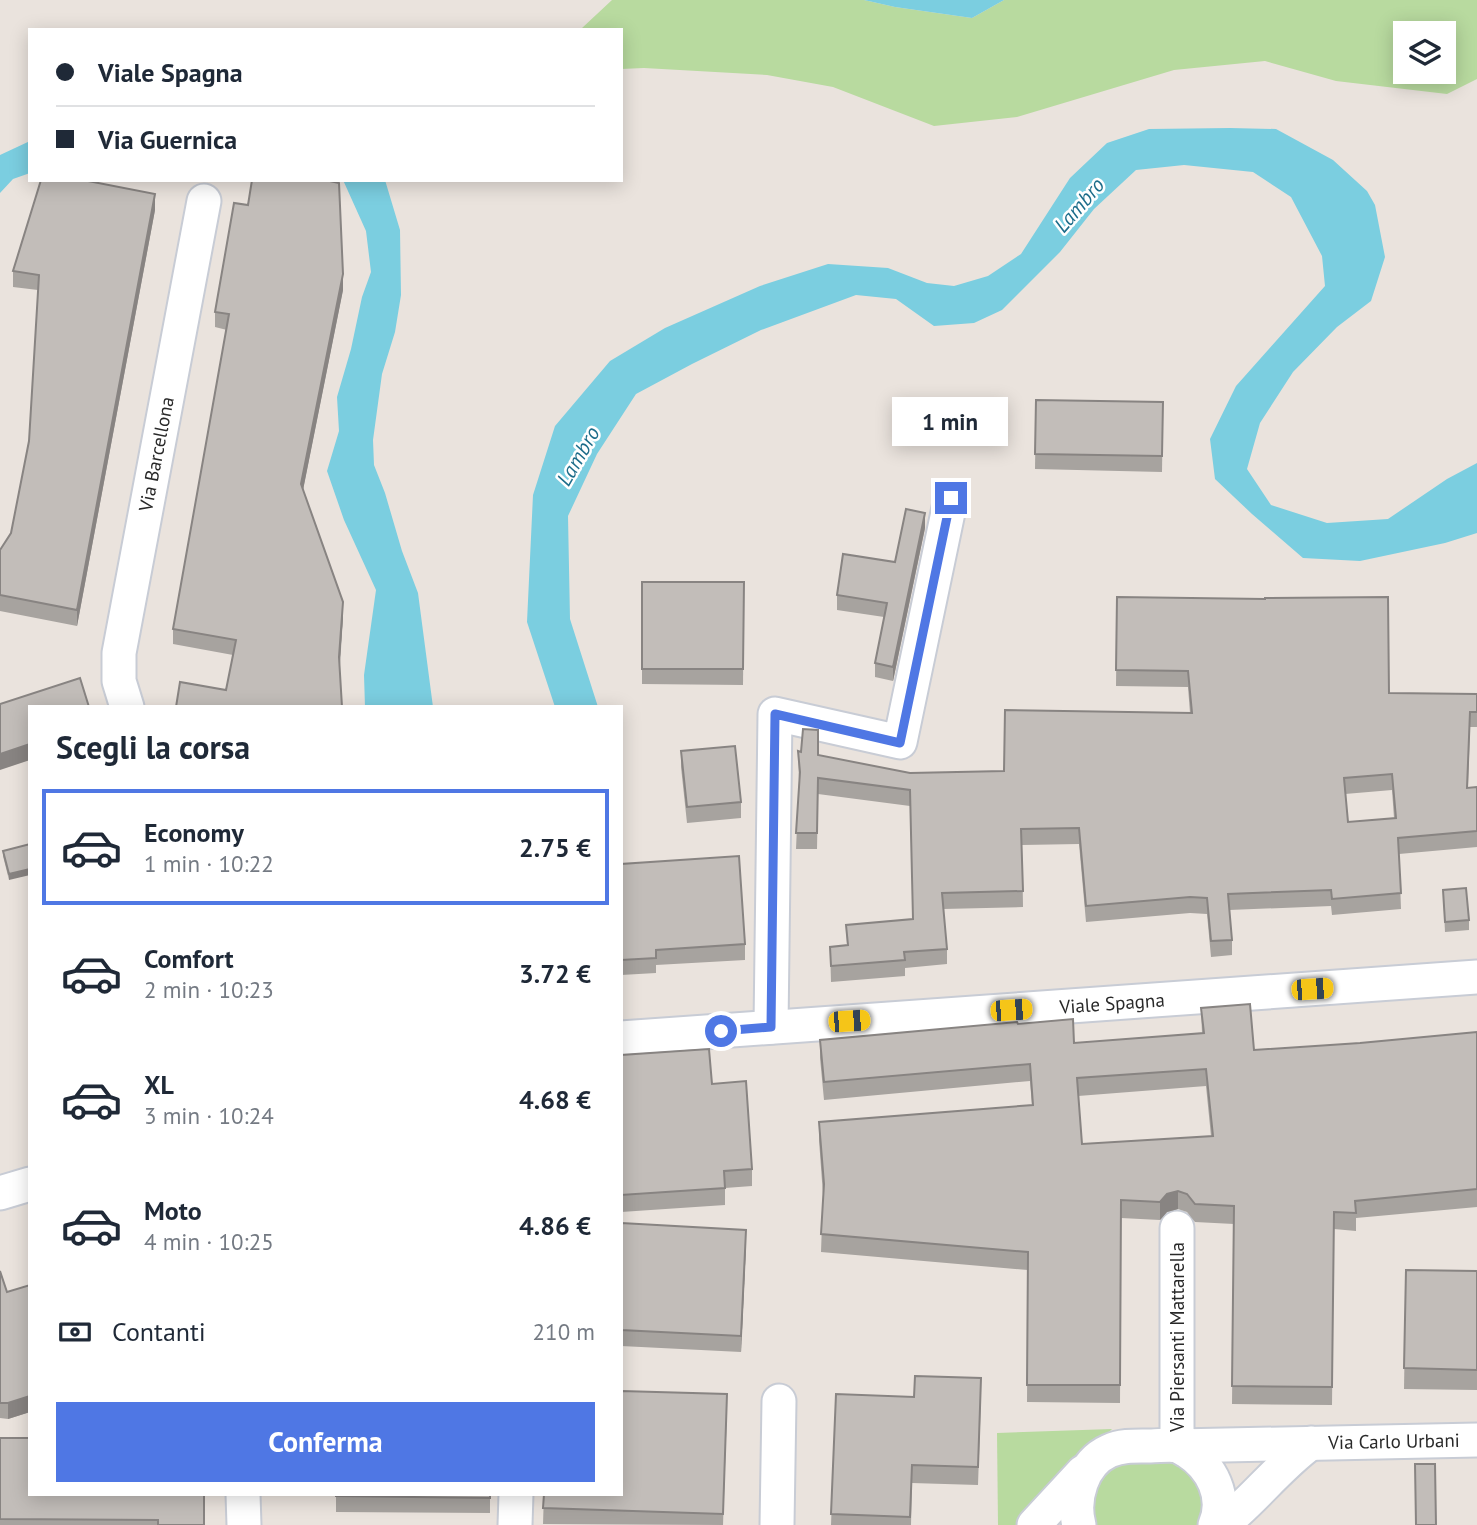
<!DOCTYPE html>
<html lang="it">
<meta charset="utf-8">
<style>
:root{--surface:#fff;--page:#f2f2f3;--text:#1f2937;--muted:#747a83;--line:#e0e1e3;--accent:#4f77e4}
body{margin:0;font-family:"PT Sans",sans-serif;background:var(--page);color:var(--text);height:100vh;display:flex;flex-direction:column;font-size:26px;white-space:nowrap}
*{box-sizing:border-box;margin:0}
p{font-size:23px;color:var(--muted)}
.icon{flex:none;width:38px;height:38px;fill:none;stroke:currentColor;stroke-width:2;stroke-linecap:round;stroke-linejoin:round}
.map{position:relative;flex:1;overflow:hidden}
.drawer{position:absolute;left:28px;top:705px;width:595px;height:791px;display:flex;flex-direction:column;background:var(--surface);border-radius:0px;box-shadow:0 4px 18px #0003}
.drawer>*{flex:none}
.top-card{position:absolute;left:28px;top:28px;width:595px;height:154px;border-radius:0px;box-shadow:0 4px 18px #0003;display:grid;align-content:center;height:154px;padding:0 28px;background:var(--surface)}
.controls{position:absolute;left:1393px;top:21px;display:grid;gap:14px}
.controls a{display:grid;place-items:center;width:63px;height:63px;border-radius:0px;background:var(--surface);box-shadow:0 4px 18px #0003;font-size:35px}
.end{position:absolute;width:32px;height:32px;margin:-16px;border:9px solid #4f77e4;background:#fff;box-shadow:0 0 0 4px #fff}
.from{border-radius:50%}
.bubble{position:absolute;height:49px;border-radius:0px;background:var(--surface);box-shadow:0 4px 18px #0003;font-size:23px;font-weight:700;line-height:49px;text-align:center}
.car{position:absolute;width:21px;height:42px;margin:-21px -10px;border-radius:9px;box-shadow:0 0 5px 2px #0007;background:linear-gradient(#f5c518 24%,#345 0 40%,#f5c518 0 76%,#345 0 86%,#f5c518 0)}
.top-card b{display:flex;align-items:center;gap:24px;height:66px;font-size:26px}
.top-card b+b{border-top:2px solid var(--line)}
.top-card i{width:18px;height:18px;background:var(--text)}
ul{padding:0;list-style:none}
li{display:flex;align-items:center;gap:21px;height:116px;margin:0 14px 10px;padding:0 14px;border:4px solid transparent;border-radius:0px}
li div{flex:1}
li b{display:block;font-size:26px}
li em{font-style:normal;font-weight:700}
li.active{border-color:var(--accent)}
li>.icon{width:63px;height:63px;stroke-width:1.5}
h2{padding:0 28px;font-size:32px;line-height:84px}
.pay{display:flex;align-items:center;gap:18px;height:77px;padding:0 28px;font-size:26px}
.pay p{margin-inline-start:auto}
.cta{display:flex;gap:14px;margin-top:auto;padding:14px 28px}
.cta a{flex:1;height:80px;border-radius:0px;background:var(--accent);color:#fff;font-size:28px;font-weight:700;line-height:80px;text-align:center}
.map>svg:first-child{display:block}
</style>
<div class="map">
<svg width="1477" height="1525" viewBox="0 0 1477 1525">
<rect width="100%" height="100%" fill="#eae3dd"/>
<g fill="#b8da9f" fill-rule="evenodd">
<path d="M612,0H864L895,7L972,18L1004,0H1477V79L1447,94L1336,81L1265,61L1174,70L1017,117L934,126L833,87L767,75L644,68L621,69V30H576L582,28ZM1405,33H1444V72H1405Z"/>
<polygon points="1112,1429 1018,1525 998,1525 997,1433"/>
<path d="M1129,1460H1173L1197,1480L1205,1502L1199,1525H1095C1089,1505 1092,1477 1113,1465C1118,1463 1124,1462 1129,1460Z"/>
</g>
<g fill="#7bcee0">
<polygon points="864,0 1004,0 972,18 895,7"/>
<polygon points="1230,128 1276,129 1333,160 1367,191 1375,205 1385,257 1371,301 1337,327 1293,372 1260,423 1247,469 1271,505 1327,523 1388,519 1447,479 1477,463 1477,533 1445,543 1360,561 1303,558 1252,514 1215,479 1210,439 1236,386 1325,286 1322,256 1291,197 1253,172 1184,165 1136,170 1094,209 1060,252 1002,310 974,323 934,326 896,299 856,295 761,330 692,364 636,394 597,454 568,516 570,619 598,707 555,707 527,622 533,495 555,426 610,361 665,328 760,286 828,264 888,268 927,283 954,286 988,276 1021,254 1070,178 1107,143 1149,129"/>
<polygon points="30,141 30,173 13,179 0,193 0,155"/>
<polygon points="343,180 385,180 400,230 401,295 395,332 382,374 373,440 374,465 385,493 402,551 418,593 433,707 365,707 364,675 376,590 344,520 327,471 339,431 337,397 351,349 362,297 371,272 366,231"/>
</g>
<g fill="none" stroke-linecap="round" stroke-linejoin="round">
<g stroke="#c8ccd5" stroke-width="37">
<g id="minor">
<polyline points="127,707 119,681 119,653 204,201"/>
<polyline points="771,1027 775,714 900,742 951,498"/>
<polyline points="621,1038 1477,977"/>
<polyline points="0,1193 30,1184"/>
<polyline points="1177,1228 1177,1446 1477,1440"/>
<polyline points="243,1494 244,1525"/>
<polyline points="515,1525 516,1494"/>
<polyline points="777,1525 779,1401"/>
<polyline points="1034,1525 1083,1472"/>
<path d="M1079,1525C1072,1499 1082,1463 1109,1451C1122,1445 1136,1446 1151,1446C1159,1446 1170,1444 1178,1446C1181,1447 1184,1450 1187,1451C1212,1467 1227,1497 1215,1525"/>
<path d="M1222,1525C1254,1500 1278,1467 1311,1443"/>
</g>
</g>
<use href="#minor" stroke="#fff" stroke-width="33"/>
</g>
<g fill="#a7a39f" fill-rule="evenodd">
<polygon points="155,210 77,626 0,611 0,550 11,533 29,441 38,290 13,287 13,271"/>
<polygon points="343,290 303,490 343,617 340,665 233,655 173,644 173,629 227,330 215,327 215,312"/>
<polygon points="1036,400 1163,402 1162,472 1035,469"/>
<polygon points="925,528 893,681 875,677 875,663 884,617 837,610 837,595 895,562"/>
<polygon points="642,582 744,582 743,685 642,684"/>
<path d="M1117,597L1389,693L1477,694V727H1470L1468,787H1477V847L1399,854L1401,909L1332,915L1331,906L1229,910L1232,940V955L1211,957L1207,914L1190,913L1086,922L1079,844L1022,845L1023,907L943,909L947,949V964L905,968V976L831,982L830,947L847,945L846,925L913,919L910,806L818,794L817,849H796L799,781L798,751L910,773L1004,771L1190,713L1188,687L1116,686ZM1392,790L1394,818L1348,822L1345,794Z"/>
<polygon points="681,751 741,802 741,818 687,823 681,767"/>
<polygon points="30,844 9,880 3,856 3,851"/>
<polygon points="621,864 745,944 745,960 656,965 656,973 621,975"/>
<polygon points="1443,890 1469,920 1469,930 1445,932"/>
<path d="M1201,1008L1254,1050L1360,1043L1477,1032V1207L1356,1218V1231L1334,1229L1332,1405L1232,1404L1234,1224L1195,1222L1187,1212L1178,1209L1167,1212L1160,1220L1121,1218L1120,1403L1027,1402L1028,1270L821,1252L823,1195L819,1140V1122L1032,1106L1030,1081L824,1100L820,1058V1040L1018,1024L1074,1043L1202,1033ZM1206,1086L1211,1136L1082,1144L1078,1096Z"/>
<polygon points="621,1055 712,1084 752,1169 752,1186 725,1188 725,1205 621,1212"/>
<polygon points="621,1223 746,1245 741,1352 621,1346"/>
<polygon points="1406,1270 1477,1271 1477,1390 1404,1389"/>
<polygon points="0,1271 7,1292 30,1285 30,1412 8,1419 0,1418"/>
<polygon points="836,1394 914,1397 981,1397 978,1485 912,1483 911,1525 831,1525"/>
<polygon points="727,1410 723,1525 543,1524 544,1494"/>
<polygon points="0,1438 204,1525 0,1525"/>
<polygon points="336,1494 490,1494 490,1513 336,1512"/>
</g>
<g fill="#888482">
<polygon points="155,194 155,210 77,626 77,610"/>
<polygon points="343,274 343,290 301,500 301,484"/>
<polygon points="925,513 925,528 893,681 893,667"/>
<polygon points="343,602 343,617 339,673 339,657"/>
<polygon points="30,744 30,760 0,770 0,754"/>
<polygon points="30,869 30,875 9,880 9,874"/>
<polygon points="1178,1191 1178,1209 1167,1212 1160,1220 1160,1202 1167,1194"/>
<polygon points="746,1230 746,1245 741,1352 741,1336"/>
<polygon points="30,1396 30,1412 8,1419 8,1403"/>
</g>
<g fill="#c2bdb9" stroke="#888482" stroke-width="2" fill-rule="evenodd">
<polygon points="41,180 83,180 155,194 77,610 0,595 0,550 11,533 29,441 39,275 13,271"/>
<polygon points="252,180 325,180 339,183 343,274 301,484 343,602 339,657 342,707 176,707 180,682 226,690 236,640 173,629 229,314 215,312 234,203 248,205"/>
<polygon points="1036,400 1163,402 1162,456 1035,454"/>
<polygon points="906,509 925,513 893,667 875,663 887,603 837,595 843,554 895,562"/>
<polygon points="642,582 744,582 743,669 642,669"/>
<path d="M1117,597L1265,599V598L1388,597L1389,693L1477,694V712H1470L1467,788L1477,787V831L1398,838L1401,893L1332,899L1331,890L1228,894L1232,940L1211,941L1207,898L1190,897L1086,906L1079,828L1021,829L1023,891L942,893L947,949L904,952L905,960L831,966L830,947L848,945L846,925L913,919L910,790L818,778L817,833H796L800,772L798,751L801,752L803,729L818,730V755L910,773L1004,771L1005,710L1192,713L1188,671L1116,670ZM1392,774L1396,818L1348,822L1344,778Z"/>
<polygon points="80,678 89,707 30,707 30,744 0,754 0,704"/>
<polygon points="735,746 741,802 687,807 681,751"/>
<polygon points="30,844 30,869 9,874 3,851"/>
<polygon points="739,856 745,944 656,950 656,958 621,960 621,864"/>
<polygon points="1466,888 1469,920 1445,922 1443,890"/>
<path d="M1250,1004L1254,1050L1360,1043L1477,1032V1189L1355,1201L1356,1213L1334,1212L1332,1387L1232,1386L1234,1206L1195,1204L1187,1194L1178,1191L1167,1194L1160,1202L1121,1200L1120,1385H1027L1028,1252L821,1234L824,1184L819,1122L1033,1105L1030,1064L824,1082L820,1040L1017,1022L1018,1024L1073,1019L1074,1043L1204,1033L1201,1008ZM1206,1069L1213,1136L1082,1144L1077,1078Z"/>
<polygon points="709,1049 712,1084 746,1081 752,1169 724,1171 725,1188 621,1195 621,1055"/>
<polygon points="621,1223 746,1230 741,1336 621,1330"/>
<polygon points="1406,1270 1477,1271 1477,1370 1404,1368"/>
<polygon points="0,1271 7,1292 30,1285 30,1396 8,1403 0,1403"/>
<polygon points="915,1376 981,1378 978,1467 912,1465 910,1517 831,1514 836,1394 914,1397"/>
<polygon points="621,1391 727,1394 723,1514 543,1508 544,1494 621,1494"/>
<polygon points="0,1438 30,1438 30,1494 204,1494 204,1525 158,1525 158,1520 0,1519"/>
<polygon points="1415,1464 1435,1464 1436,1525 1416,1525"/>
<polygon points="336,1494 490,1494 490,1498 336,1496"/>
</g>
<g fill="none" stroke-linecap="round" stroke-linejoin="round">
<polyline stroke="#4f77e4" stroke-width="9" points="721,1031 771,1027 775,714 900,743 951,498"/>
</g>
<g text-anchor="middle" dominant-baseline="central" stroke-width="5" stroke-linejoin="round" paint-order="stroke">
<g font-size="19" fill="#292929" stroke="#fff">
<text transform="translate(156 454) rotate(-79)">Via Barcellona</text>
<text transform="translate(1112 1003) rotate(-4)">Viale Spagna</text>
<text transform="translate(1177 1337) rotate(-90)">Via Piersanti Mattarella</text>
<text transform="translate(1394 1441) rotate(-1)">Via Carlo Urbani</text>
</g>
<g font-size="21" font-style="italic" fill="#1d6d8a" stroke="#fff">
<text transform="translate(1079 205) rotate(-49)">Lambro</text>
<text transform="translate(578 456) rotate(-60)">Lambro</text>
</g>
</g>
</svg>
<div class="controls">
<a><svg class="icon" aria-label="layers" viewBox="0 0 24 24"><path d="M12 4l9 5-9 5-9-5zM3 14l9 5 9-5"/></svg></a>
</div>
<i class="end from" style="left:721px;top:1031px"></i>
<i class="end" style="left:951px;top:498px"></i>
<div class="bubble" style="left:892px;top:397px;width:116px">1 min</div>
<i class="car" style="left:1312px;top:989px;rotate:86deg"></i>
<i class="car" style="left:1011px;top:1010px;rotate:86deg"></i>
<i class="car" style="left:849px;top:1021px;rotate:86deg"></i>
<div class="top-card">
<b><i class="from"></i>Viale Spagna</b>
<b><i></i>Via Guernica</b>
</div>
<section class="drawer">
<h2>Scegli la corsa</h2>
<ul>
<li class="active"><svg class="icon" aria-label="car" viewBox="0 0 24 24"><path d="M5 17H2v-5l4-1 3-4h7l3 4 3 1v5h-3M9 17h6M6 11h13"/><circle cx="7" cy="17" r="2"/><circle cx="17" cy="17" r="2"/></svg><div><b>Economy</b><p>1 min · 10:22</p></div><em>2.75 €</em></li>
<li><svg class="icon" aria-label="car" viewBox="0 0 24 24"><path d="M5 17H2v-5l4-1 3-4h7l3 4 3 1v5h-3M9 17h6M6 11h13"/><circle cx="7" cy="17" r="2"/><circle cx="17" cy="17" r="2"/></svg><div><b>Comfort</b><p>2 min · 10:23</p></div><em>3.72 €</em></li>
<li><svg class="icon" aria-label="car" viewBox="0 0 24 24"><path d="M5 17H2v-5l4-1 3-4h7l3 4 3 1v5h-3M9 17h6M6 11h13"/><circle cx="7" cy="17" r="2"/><circle cx="17" cy="17" r="2"/></svg><div><b>XL</b><p>3 min · 10:24</p></div><em>4.68 €</em></li>
<li><svg class="icon" aria-label="car" viewBox="0 0 24 24"><path d="M5 17H2v-5l4-1 3-4h7l3 4 3 1v5h-3M9 17h6M6 11h13"/><circle cx="7" cy="17" r="2"/><circle cx="17" cy="17" r="2"/></svg><div><b>Moto</b><p>4 min · 10:25</p></div><em>4.86 €</em></li>
</ul>
<div class="pay"><svg class="icon" aria-label="cash" viewBox="0 0 24 24"><path d="M3 7h18v10H3z"/><circle cx="12" cy="12" r="2"/></svg>Contanti<p>210 m</p></div>
<div class="cta"><a>Conferma</a></div>
</section>
</div>
